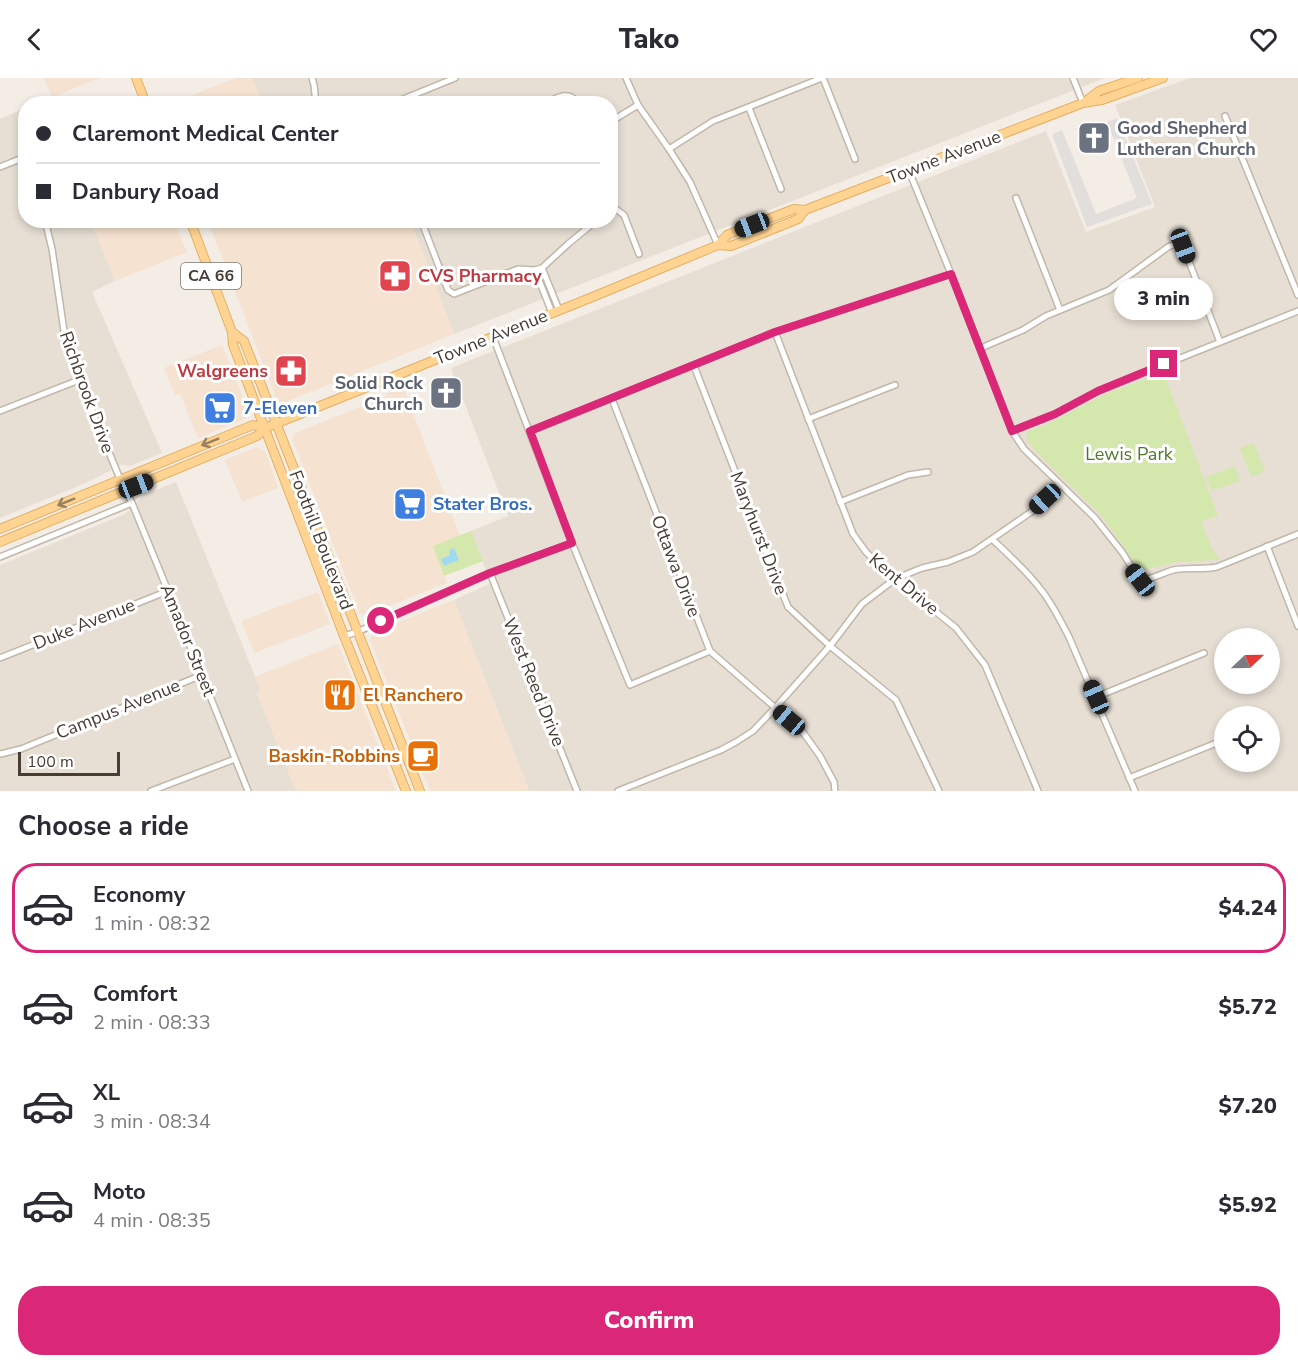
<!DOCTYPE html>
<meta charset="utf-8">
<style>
:root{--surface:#fff;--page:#f7f7f7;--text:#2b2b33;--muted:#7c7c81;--line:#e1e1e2;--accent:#db2777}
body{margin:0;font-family:"Nunito Sans",sans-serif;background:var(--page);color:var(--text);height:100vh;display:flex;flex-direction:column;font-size:22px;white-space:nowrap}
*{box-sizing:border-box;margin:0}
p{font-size:20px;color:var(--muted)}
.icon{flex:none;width:33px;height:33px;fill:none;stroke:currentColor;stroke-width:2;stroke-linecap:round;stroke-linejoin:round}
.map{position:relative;height:713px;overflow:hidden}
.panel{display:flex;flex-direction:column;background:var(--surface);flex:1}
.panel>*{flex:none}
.top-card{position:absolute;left:18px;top:18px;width:600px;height:132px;border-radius:24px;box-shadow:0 3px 9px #0003;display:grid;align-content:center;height:132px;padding:0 18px;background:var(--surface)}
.needle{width:39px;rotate:68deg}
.tools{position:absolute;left:1214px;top:550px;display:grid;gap:12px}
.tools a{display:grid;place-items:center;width:66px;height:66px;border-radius:50%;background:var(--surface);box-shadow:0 3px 9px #0003;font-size:30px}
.scale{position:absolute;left:18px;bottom:15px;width:102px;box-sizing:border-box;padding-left:6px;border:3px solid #463d35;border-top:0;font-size:16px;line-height:21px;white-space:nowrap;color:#463d35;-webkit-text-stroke:4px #fff;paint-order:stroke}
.end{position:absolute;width:27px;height:27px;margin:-14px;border:8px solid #db2777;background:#fff;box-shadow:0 0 0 3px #fff}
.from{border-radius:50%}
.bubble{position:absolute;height:42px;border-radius:21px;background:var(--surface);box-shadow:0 3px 9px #0003;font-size:20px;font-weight:800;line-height:42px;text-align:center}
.car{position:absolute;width:18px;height:36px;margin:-18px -9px;border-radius:8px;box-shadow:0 0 4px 2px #0007;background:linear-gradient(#222 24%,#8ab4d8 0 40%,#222 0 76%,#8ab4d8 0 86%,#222 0)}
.top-card b{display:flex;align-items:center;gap:21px;height:57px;font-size:22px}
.top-card b+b{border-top:2px solid var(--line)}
.top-card i{width:15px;height:15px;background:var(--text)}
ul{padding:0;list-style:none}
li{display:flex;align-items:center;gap:18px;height:90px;margin:0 12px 9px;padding:0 6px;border:3px solid transparent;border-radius:24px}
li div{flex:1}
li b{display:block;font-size:22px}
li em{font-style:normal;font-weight:800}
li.selected{border-color:var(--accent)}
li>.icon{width:54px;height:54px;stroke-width:1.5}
h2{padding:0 18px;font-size:27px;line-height:72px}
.button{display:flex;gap:12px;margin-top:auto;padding:12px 18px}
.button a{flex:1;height:69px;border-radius:24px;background:var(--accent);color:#fff;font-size:24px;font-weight:800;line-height:69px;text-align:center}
header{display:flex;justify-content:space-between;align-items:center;height:78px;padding:0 18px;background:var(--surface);font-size:27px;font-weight:800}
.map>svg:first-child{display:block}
</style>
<header><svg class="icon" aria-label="back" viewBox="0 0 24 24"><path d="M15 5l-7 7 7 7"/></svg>Tako<svg class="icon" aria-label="heart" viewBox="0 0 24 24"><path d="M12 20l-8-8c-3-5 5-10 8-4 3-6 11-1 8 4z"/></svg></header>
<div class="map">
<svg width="1298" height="713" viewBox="0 0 1298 713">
<rect width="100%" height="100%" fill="#f3ede6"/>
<g fill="#e7dfd4" fill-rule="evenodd">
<polygon points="252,0 1105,0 454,256 410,143 610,142 610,26 262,25"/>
<path d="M1190,0H1298V713H529L454,522L491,505L471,453L508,438L451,290L1046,53L1086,154L1155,129L1115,27ZM1224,561H1269V606H1224ZM1224,639H1269V684H1224Z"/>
<polygon points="25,30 26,142 91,143 115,203 92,214 162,375 130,388 122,387 81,407 0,440 0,41"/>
<polygon points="176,404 261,613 257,615 296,713 0,713 0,487 125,436 144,417"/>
</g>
<g fill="#f5e2d0">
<polygon points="44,0 100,0 52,19"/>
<polygon points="236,0 252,0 262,25 172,25"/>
<polygon points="91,143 174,143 187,174 115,203"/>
<polygon points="208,143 410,143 454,256 283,325 277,322"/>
<polygon points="222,267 249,335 247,340 198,360 180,315 175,317 164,290"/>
<polygon points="403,309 460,458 434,469 447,505 366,537 361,536 359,533 292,360 295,355 387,318 387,315"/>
<polygon points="255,370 259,370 266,375 278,410 242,424 225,382"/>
<polygon points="318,514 330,546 254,575 241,543"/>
<polygon points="454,522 529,713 430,713 370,562 374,554"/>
<polygon points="338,566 396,713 296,713 257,614 260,612 255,599"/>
</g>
<g fill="#d4e8ae">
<polygon points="1163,294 1218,437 1201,444 1213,473 1220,481 1214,482 1176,484 1145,492 1140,491 1100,436 1037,375 1027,362 1026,357 1029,353 1052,344 1103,317"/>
<polygon points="1254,365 1265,393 1251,399 1240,370"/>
<polygon points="1235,388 1240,403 1212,413 1206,399"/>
<polygon points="471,453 483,483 444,498 433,468"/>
</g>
<polygon fill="#e1dedb" points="1117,40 1152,126 1087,149 1052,56 1062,52 1096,136 1137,120 1107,44"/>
<polygon fill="#a1d9f1" points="454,470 459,482 444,488 441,481 450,477 449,472"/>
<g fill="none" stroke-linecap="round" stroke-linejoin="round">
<g stroke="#c1b7ab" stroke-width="8">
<g id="minor">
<polyline points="312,0 314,7 316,26"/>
<polyline points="626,0 638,27 669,71 690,104 718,167"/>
<polyline points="823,0 855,81"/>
<polyline points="1073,0 1083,25"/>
<polyline points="391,26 455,0"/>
<path d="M544,26C557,20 568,11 579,26"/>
<polyline points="749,30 781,111"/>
<polyline points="1225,38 1298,217"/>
<polyline points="610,44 638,27"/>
<polyline points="669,71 713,43 822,0"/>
<polyline points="0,89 20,81 26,95"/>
<path d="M909,93L951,196L1012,353L1024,371L1095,440L1122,474L1140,502C1152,502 1162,495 1173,492C1187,489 1203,492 1217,489L1298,456"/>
<polyline points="1016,120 1060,232"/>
<polyline points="613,129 624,137 639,176"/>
<polyline points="45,142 52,171 65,260 79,302 120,401 132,425 168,513 248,713"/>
<polyline points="421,142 448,212 454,216 518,191 535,192 542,190 568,166 597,142"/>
<polyline points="542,190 559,232"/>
<polyline points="535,192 552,235"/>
<polyline points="775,254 853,456 866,474 895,501 956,550 985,587 1038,713"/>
<polyline points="493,259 572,465 630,607 710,573"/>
<polyline points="981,270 1023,252 1046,238 1109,212 1168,169 1175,166 1183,168 1220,264"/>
<polyline points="694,288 788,529 830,568 896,622 939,713"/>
<polyline points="612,321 710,573 802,653 820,678 834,704 835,713"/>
<polyline points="0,333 79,302"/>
<polyline points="808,341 895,307"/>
<polyline points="530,353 775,254 951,196"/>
<polyline points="1012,353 1055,336 1098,313 1298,233"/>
<polyline points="840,424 908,397 928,394"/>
<path d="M993,462C1010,478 1028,494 1042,513C1053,527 1061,544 1069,559L1135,713"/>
<polyline points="1267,468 1298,548"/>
<polyline points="0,479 132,425"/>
<polyline points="490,495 577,713"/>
<polyline points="344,558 357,554 490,495 572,465"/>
<polyline points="0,580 168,513"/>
<polyline points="1096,619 1204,575"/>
<polyline points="0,676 21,671 202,597"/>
<polyline points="1129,700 1224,662"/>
<polyline points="151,713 235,681"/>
<polyline points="618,713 721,672 736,664 753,653 775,630 830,568 862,526 895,501 922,490 948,484 973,474 1031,434 1060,407"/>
</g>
</g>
<g stroke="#e4af62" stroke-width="10">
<g id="primary">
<polyline points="136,0 146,26"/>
<polyline points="1086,23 1099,13 1138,0"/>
<polyline points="190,142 232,254 233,267 344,558 406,713"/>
<polyline points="718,167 727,157 794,131 805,132 1083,25 1102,22 1163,0"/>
<polyline points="232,254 244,263 420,713"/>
<polyline points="0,451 253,347 265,350"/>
<polyline points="0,464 257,358 265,350 595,218 718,167 731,168 798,141 805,132"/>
</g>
</g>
<use href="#minor" stroke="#fff" stroke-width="5"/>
<use href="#primary" stroke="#ffd493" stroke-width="8"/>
</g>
<defs><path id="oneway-shaft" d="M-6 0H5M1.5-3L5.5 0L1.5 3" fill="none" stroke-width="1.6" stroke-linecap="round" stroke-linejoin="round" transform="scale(1.5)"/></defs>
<g stroke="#99815f">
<use href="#oneway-shaft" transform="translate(210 364) rotate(158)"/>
<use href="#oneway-shaft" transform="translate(66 424) rotate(158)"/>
</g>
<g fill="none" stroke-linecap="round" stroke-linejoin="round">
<polyline stroke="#db2777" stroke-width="8" points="381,543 490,495 572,465 530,353 775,254 951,196 1012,353 1055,336 1098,313 1164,286"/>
</g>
<defs>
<g id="church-square" transform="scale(1.725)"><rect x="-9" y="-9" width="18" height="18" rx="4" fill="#6b7280" stroke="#fff"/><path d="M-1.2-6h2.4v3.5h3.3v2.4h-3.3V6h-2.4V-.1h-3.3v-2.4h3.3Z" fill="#fff"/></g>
<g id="pharmacy-square" transform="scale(1.725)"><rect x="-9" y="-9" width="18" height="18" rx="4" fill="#e0444e" stroke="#fff"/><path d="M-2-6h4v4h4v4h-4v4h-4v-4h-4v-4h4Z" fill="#fff"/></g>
<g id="supermarket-square" transform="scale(1.725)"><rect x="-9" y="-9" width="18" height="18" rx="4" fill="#3f7fe0" stroke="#fff"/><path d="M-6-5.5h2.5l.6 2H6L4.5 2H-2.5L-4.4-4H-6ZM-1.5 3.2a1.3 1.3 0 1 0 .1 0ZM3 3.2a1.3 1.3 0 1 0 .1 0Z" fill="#fff"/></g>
<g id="restaurant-square" transform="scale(1.725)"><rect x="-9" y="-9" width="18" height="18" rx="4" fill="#e8710a" stroke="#fff"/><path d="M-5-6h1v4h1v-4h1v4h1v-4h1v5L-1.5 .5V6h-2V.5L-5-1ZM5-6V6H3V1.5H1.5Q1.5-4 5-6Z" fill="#fff"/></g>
<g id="cafe-square" transform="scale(1.725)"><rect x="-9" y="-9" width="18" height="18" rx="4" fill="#e8710a" stroke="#fff"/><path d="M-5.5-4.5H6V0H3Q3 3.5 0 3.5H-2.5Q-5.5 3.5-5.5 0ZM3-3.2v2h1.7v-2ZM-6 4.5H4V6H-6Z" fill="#fff"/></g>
</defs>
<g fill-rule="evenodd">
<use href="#church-square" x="1094" y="60"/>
<use href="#pharmacy-square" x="395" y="198"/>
<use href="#pharmacy-square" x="291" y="293"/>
<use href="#church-square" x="446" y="315"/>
<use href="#supermarket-square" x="220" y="330"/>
<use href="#supermarket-square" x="410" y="426"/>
<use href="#restaurant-square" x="340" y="617"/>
<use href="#cafe-square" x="423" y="678"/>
</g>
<g text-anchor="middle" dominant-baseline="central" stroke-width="6" stroke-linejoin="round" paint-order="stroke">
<rect fill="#fff" stroke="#7e7772" stroke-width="1.5" x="181" y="185" width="60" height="26" rx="4.5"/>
<g font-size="16" font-weight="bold" fill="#463d35">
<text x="211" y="198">CA 66</text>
</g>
<g font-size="18" font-weight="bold" fill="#5b616d" stroke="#fff" text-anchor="start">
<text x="1117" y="50">Good Shepherd<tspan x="1117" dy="21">Lutheran Church</tspan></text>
<text x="423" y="305" text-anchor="end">Solid Rock<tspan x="423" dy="21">Church</tspan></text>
</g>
<g font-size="18" fill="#463d35" stroke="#fff">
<text transform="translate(944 79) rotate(-21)">Towne Avenue</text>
<text transform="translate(491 259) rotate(-22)">Towne Avenue</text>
<text transform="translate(87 314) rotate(70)">Richbrook Drive</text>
<text transform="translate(759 455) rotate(69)">Maryhurst Drive</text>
<text transform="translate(321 462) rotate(69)">Foothill Boulevard</text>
<text transform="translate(676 488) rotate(69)">Ottawa Drive</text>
<text transform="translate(904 506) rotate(40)">Kent Drive</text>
<text transform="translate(84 546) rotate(-22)">Duke Avenue</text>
<text transform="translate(188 562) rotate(68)">Amador Street</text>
<text transform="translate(534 604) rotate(68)">West Reed Drive</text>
<text transform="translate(118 631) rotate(-22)">Campus Avenue</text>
</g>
<g font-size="18" font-weight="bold" fill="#be3a42" stroke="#fff" text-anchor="start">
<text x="418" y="198">CVS Pharmacy</text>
<text x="268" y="293" text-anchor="end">Walgreens</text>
</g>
<g font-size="18" font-weight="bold" fill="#366cbe" stroke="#fff" text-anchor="start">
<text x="243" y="330">7-Eleven</text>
<text x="433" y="426">Stater Bros.</text>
</g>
<g font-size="18" fill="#4f7828" stroke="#fff">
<text x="1129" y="376">Lewis Park</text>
</g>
<g font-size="18" font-weight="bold" fill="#c56008" stroke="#fff" text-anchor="start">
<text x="363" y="617">El Ranchero</text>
<text x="400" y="678" text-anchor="end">Baskin-Robbins</text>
</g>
</g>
</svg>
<div class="tools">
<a><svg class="needle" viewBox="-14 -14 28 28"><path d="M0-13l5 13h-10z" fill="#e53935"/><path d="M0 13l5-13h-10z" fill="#7c7c81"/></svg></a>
<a><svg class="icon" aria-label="locate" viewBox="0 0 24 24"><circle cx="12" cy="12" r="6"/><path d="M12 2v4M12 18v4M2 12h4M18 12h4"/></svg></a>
</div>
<div class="scale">100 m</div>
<i class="end from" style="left:381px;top:543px"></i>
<i class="end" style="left:1164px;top:286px"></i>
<div class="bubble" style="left:1114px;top:200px;width:99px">3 min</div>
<i class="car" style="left:752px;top:147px;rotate:249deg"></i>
<i class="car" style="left:1183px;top:168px;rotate:159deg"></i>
<i class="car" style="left:136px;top:408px;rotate:69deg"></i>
<i class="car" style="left:1045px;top:421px;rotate:227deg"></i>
<i class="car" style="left:1140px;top:502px;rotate:322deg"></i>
<i class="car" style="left:1096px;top:619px;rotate:336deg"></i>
<i class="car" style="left:789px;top:642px;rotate:310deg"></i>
<div class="top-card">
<b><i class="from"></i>Claremont Medical Center</b>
<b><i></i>Danbury Road</b>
</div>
</div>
<section class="panel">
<h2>Choose a ride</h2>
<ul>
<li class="selected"><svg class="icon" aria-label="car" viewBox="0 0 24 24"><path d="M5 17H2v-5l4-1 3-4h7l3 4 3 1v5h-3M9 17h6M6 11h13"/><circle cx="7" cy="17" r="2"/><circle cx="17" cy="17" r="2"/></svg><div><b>Economy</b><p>1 min · 08:32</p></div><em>$4.24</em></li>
<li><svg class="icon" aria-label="car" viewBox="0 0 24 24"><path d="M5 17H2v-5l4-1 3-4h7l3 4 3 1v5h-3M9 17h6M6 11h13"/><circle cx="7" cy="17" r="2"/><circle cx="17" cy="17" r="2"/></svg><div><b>Comfort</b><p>2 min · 08:33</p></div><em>$5.72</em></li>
<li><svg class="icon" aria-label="car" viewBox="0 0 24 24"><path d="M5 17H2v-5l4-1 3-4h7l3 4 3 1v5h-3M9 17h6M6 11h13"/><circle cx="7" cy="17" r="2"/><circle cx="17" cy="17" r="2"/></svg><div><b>XL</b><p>3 min · 08:34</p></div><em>$7.20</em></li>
<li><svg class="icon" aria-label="car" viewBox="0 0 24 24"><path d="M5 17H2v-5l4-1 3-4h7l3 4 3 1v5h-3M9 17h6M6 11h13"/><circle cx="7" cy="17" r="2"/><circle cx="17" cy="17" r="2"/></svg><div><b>Moto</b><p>4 min · 08:35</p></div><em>$5.92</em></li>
</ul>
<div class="button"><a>Confirm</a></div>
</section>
